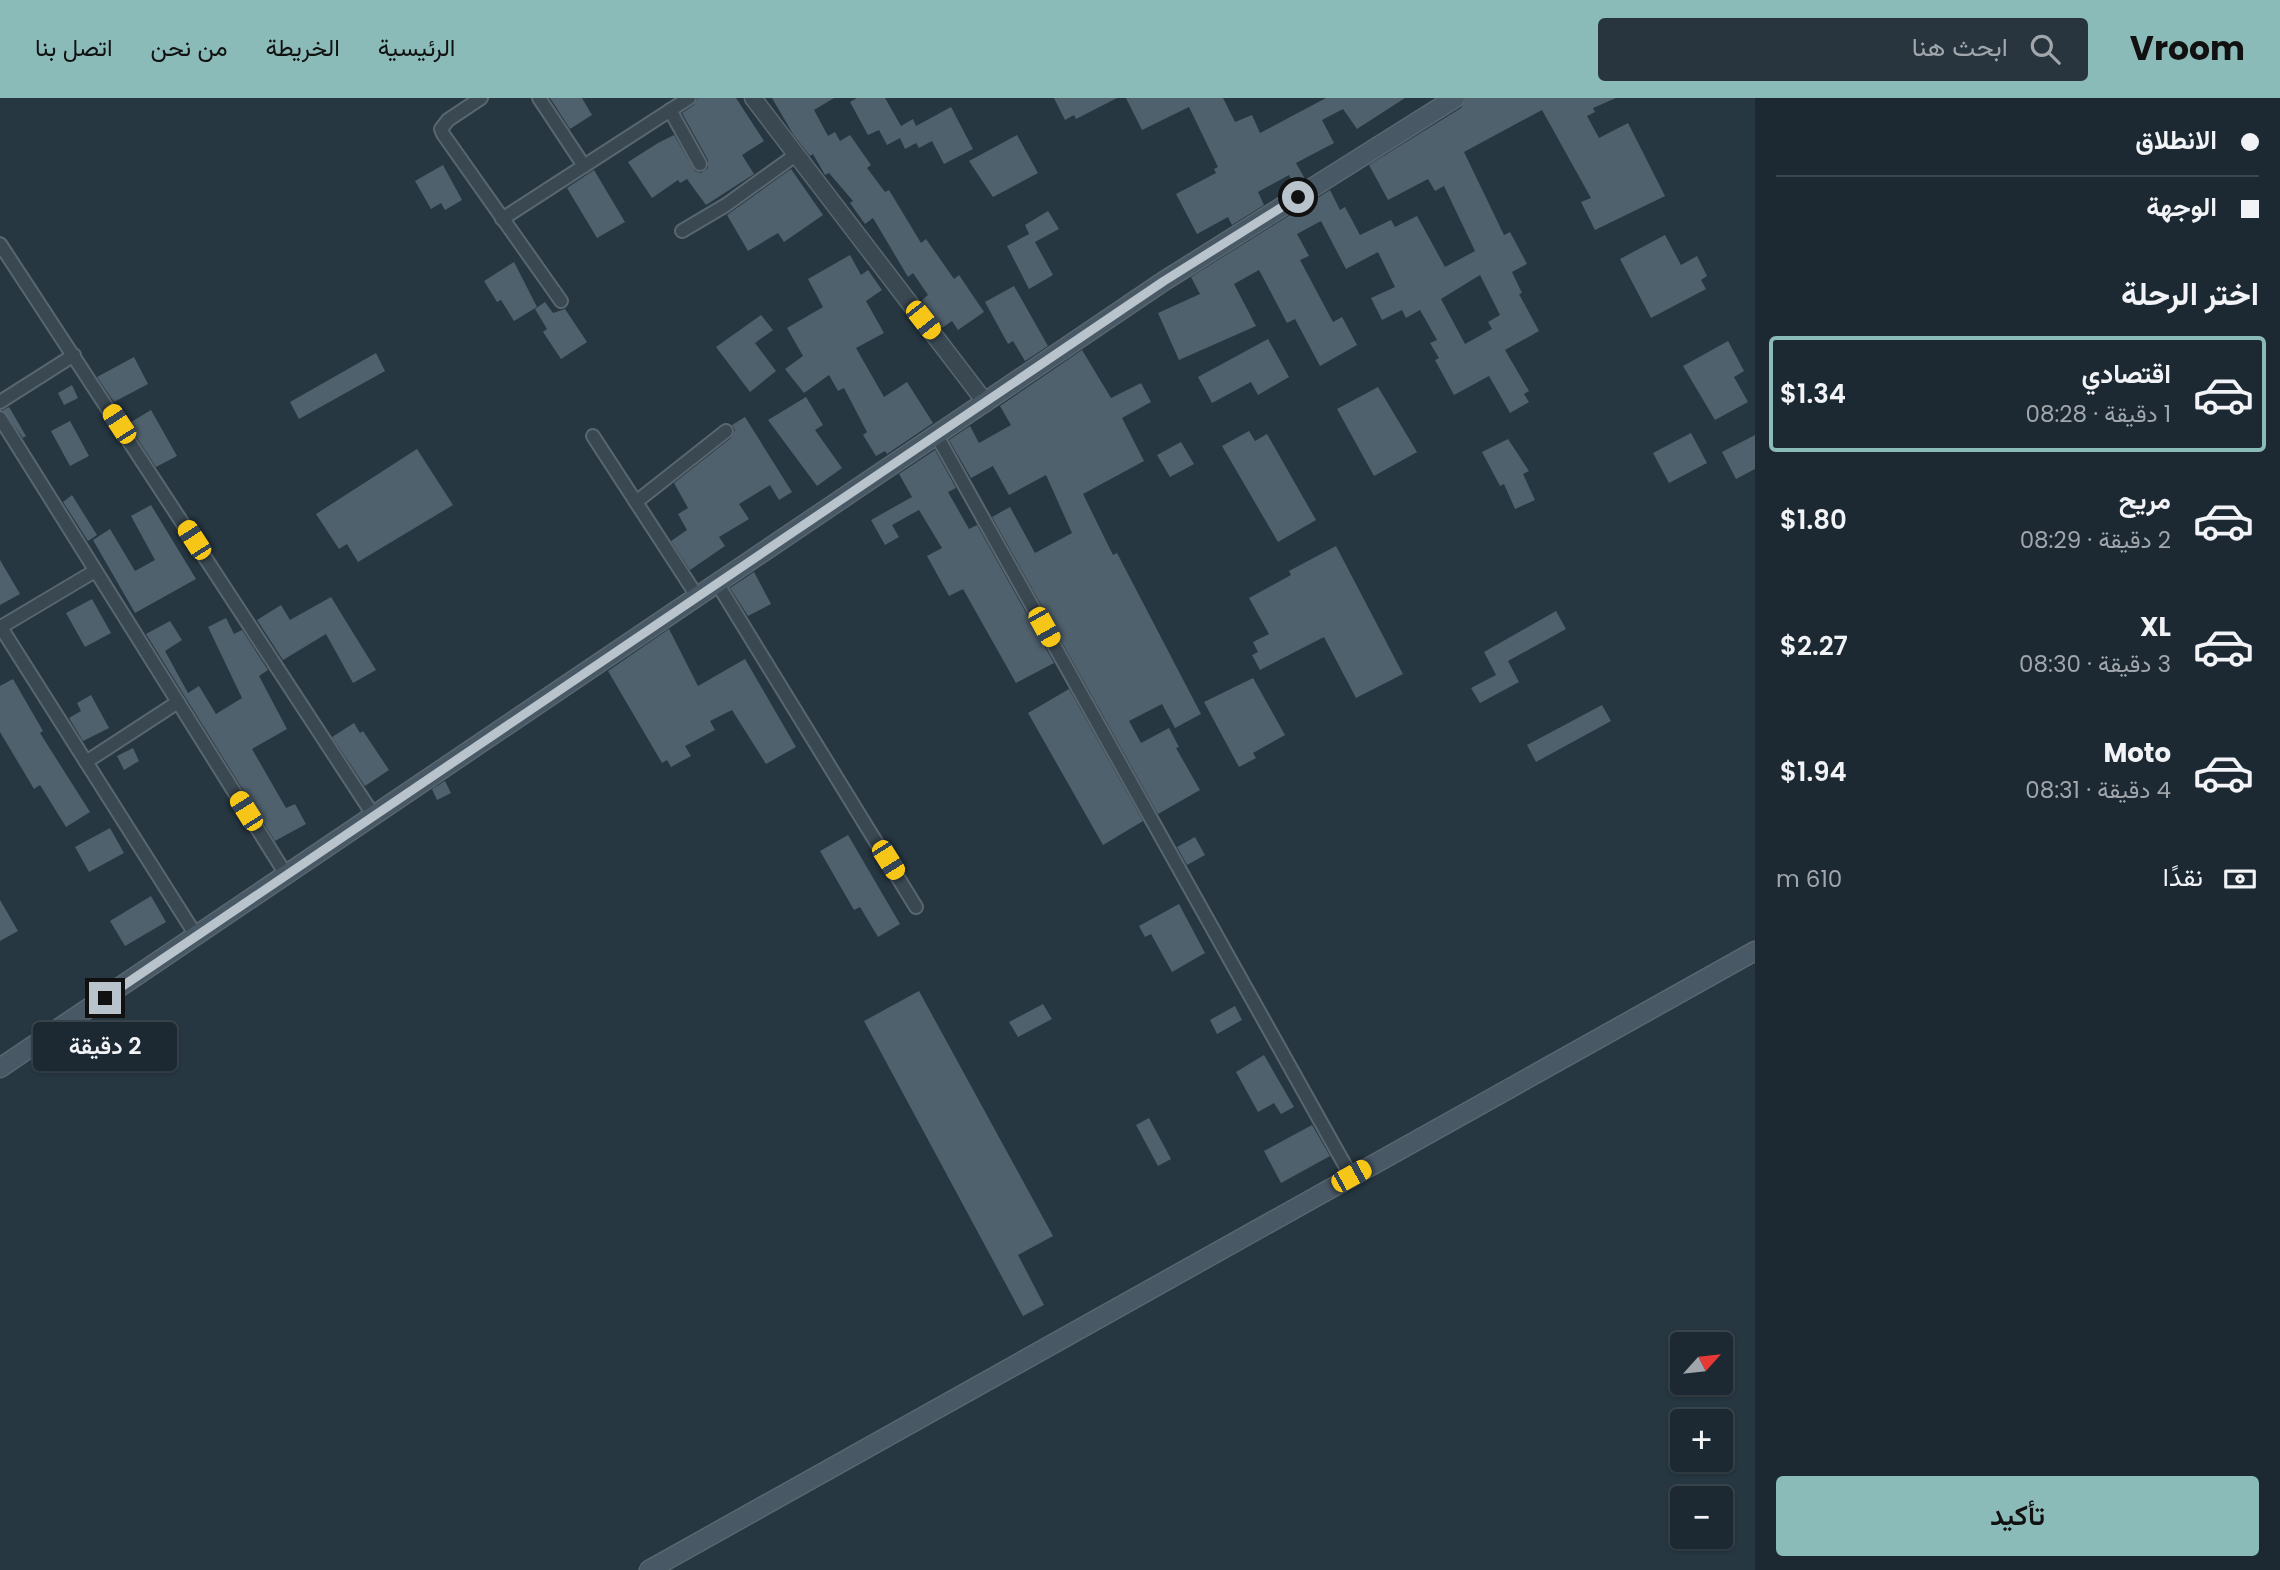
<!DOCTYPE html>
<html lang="ar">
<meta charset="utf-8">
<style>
:root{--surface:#1c2932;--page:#29353e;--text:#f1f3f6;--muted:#a0a6ac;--line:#3a454d;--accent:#8bbbb9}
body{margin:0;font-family:Poppins,Vazirmatn,sans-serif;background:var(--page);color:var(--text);direction:rtl;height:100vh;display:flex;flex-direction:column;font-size:26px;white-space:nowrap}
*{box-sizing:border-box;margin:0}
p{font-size:23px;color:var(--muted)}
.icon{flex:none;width:38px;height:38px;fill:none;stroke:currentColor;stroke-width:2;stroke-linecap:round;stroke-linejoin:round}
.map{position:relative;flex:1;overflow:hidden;direction:ltr}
.panel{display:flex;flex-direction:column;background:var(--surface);width:525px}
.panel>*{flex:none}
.guide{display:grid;align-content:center;height:154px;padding:0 21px;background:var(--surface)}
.needle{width:46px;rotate:63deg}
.controls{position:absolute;left:1670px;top:1234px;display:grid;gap:14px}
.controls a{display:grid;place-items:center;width:63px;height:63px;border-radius:7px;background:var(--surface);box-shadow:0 2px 5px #0004,0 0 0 2px var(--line);font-size:35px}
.end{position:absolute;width:32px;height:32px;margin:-16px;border:9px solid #b8c3cc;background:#111;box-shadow:0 0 0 4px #111}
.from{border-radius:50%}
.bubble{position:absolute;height:49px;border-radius:7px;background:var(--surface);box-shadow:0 2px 5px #0004,0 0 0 2px var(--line);font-size:23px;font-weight:600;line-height:49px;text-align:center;direction:rtl}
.car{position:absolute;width:21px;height:42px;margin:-21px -10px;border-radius:9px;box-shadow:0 0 5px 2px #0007;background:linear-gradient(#f5c518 24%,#345 0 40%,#f5c518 0 76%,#345 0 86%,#f5c518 0)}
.guide b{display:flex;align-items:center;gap:24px;height:66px;font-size:26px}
.guide b+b{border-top:2px solid var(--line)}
.guide i{width:18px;height:18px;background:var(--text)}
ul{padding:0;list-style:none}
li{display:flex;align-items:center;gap:21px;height:116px;margin:0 14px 10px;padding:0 7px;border:4px solid transparent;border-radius:7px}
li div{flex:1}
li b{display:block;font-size:26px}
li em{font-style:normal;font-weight:600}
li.on{border-color:var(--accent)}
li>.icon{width:63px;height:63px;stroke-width:1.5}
h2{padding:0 21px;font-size:32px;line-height:84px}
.pay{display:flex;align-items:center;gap:18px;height:77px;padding:0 21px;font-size:26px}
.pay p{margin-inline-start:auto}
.cta{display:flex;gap:14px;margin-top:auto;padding:14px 21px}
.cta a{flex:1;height:80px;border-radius:7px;background:var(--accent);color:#111;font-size:28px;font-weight:600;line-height:80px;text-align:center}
header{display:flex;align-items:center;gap:42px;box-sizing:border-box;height:98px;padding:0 35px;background:var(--accent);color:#111}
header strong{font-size:33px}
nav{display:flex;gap:38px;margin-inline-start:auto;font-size:24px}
.search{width:490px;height:63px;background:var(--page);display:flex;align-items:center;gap:18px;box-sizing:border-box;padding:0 24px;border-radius:7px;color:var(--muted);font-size:26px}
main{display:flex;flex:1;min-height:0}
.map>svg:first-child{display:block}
</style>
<header>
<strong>Vroom</strong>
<div class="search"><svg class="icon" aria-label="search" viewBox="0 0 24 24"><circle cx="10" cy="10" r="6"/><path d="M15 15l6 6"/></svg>ابحث هنا</div>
<nav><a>الرئيسية</a><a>الخريطة</a><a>من نحن</a><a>اتصل بنا</a></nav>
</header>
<main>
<section class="panel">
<div class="guide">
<b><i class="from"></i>الانطلاق</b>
<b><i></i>الوجهة</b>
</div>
<h2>اختر الرحلة</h2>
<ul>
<li class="on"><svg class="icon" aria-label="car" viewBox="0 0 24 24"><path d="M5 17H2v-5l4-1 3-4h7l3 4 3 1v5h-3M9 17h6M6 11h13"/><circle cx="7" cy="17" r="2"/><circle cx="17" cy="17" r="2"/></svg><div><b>اقتصادي</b><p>1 دقيقة · 08:28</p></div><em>$1.34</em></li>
<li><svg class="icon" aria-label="car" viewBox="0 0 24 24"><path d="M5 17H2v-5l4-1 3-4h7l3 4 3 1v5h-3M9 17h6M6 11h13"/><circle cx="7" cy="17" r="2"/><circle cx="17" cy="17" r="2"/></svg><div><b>مريح</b><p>2 دقيقة · 08:29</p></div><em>$1.80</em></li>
<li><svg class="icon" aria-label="car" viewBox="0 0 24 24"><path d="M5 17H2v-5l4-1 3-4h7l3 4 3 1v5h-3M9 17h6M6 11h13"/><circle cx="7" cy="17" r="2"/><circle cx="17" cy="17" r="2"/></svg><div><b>XL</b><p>3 دقيقة · 08:30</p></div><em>$2.27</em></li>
<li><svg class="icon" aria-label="car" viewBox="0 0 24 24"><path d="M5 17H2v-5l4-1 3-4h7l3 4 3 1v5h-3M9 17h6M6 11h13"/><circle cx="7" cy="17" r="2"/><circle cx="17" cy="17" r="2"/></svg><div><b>Moto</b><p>4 دقيقة · 08:31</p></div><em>$1.94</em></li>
</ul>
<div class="pay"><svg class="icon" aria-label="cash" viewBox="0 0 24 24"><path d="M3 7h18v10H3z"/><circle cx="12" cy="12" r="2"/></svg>نقدًا<p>610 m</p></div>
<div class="cta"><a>تأكيد</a></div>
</section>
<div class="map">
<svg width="1755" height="1472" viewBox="0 0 1755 1472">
<rect width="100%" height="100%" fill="#263742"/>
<g fill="#4f616d" fill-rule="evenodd">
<polygon points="550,0 582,0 592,17 570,31"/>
<polygon points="698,0 736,0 764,43 742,57 754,76 706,107 687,81 680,85 678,82 652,100 628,64 658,45 674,37 695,73 701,75 708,70 708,62 682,15 694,7"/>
<polygon points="772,0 834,0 814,12 828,38 835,34 840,43 850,37 871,67 867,70 885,94 889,92 921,145 926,141 954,181 959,177 984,214 958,232 952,223 942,230 922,202 928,197 913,175 908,179 873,120 865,126 850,105 853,103 829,75 825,77 813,56 810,58 793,36"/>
<polygon points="857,0 885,0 901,28 913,21 916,28 951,9 973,51 944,66 932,43 919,50 916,45 905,51 900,40 887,47 879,32 868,37 850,4"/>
<polygon points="1054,0 1117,0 1076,21 1074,17 1065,22"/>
<polygon points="1126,0 1223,0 1235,24 1252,17 1260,35 1326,0 1405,0 1357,31 1343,11 1322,22 1334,45 1296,65 1305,81 1294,88 1289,77 1258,94 1264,107 1232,127 1228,119 1197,136 1176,96 1216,75 1214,71 1218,69 1189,9 1142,32"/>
<path d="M1466,0H1616L1593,10L1595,14L1587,18L1599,40L1628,25L1665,98L1595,132L1581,104L1591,100L1542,12L1464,54L1504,137L1510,134L1527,166L1512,174L1522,195L1519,196L1539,233L1505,252L1529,293L1524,296L1529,304L1510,315L1489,278L1454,297L1435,262L1439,260L1430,245L1437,242L1420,212L1406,220L1402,212L1382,222L1371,200L1395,189L1378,154L1346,171L1321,123L1297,136L1309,158L1300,162L1333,224L1342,219L1357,247L1320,268L1295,221L1287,225L1259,172L1234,186L1256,228L1179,262L1158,215L1200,196L1191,179L1330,92L1340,112L1345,109L1360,137L1391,122L1395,129L1417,118L1445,169L1475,153L1444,88L1435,93L1428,81L1388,102L1369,67L1461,10ZM1480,177L1500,217L1488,224L1492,231L1465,246L1441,201Z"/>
<polygon points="1017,37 1038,75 993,99 969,63"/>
<polygon points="443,67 462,102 445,112 441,105 431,111 415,83"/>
<polygon points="791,71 823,117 784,144 778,135 748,153 727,117"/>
<polygon points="594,72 625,124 597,140 567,90"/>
<polygon points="1048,113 1059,131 1035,144 1053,177 1029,191 1007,148 1029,136 1025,127"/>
<polygon points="1665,137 1681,167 1697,158 1707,178 1701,182 1706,191 1651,220 1620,161"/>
<polygon points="850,157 861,177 868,172 882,192 866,203 884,235 856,250 884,299 907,284 933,325 887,356 885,353 876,358 863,337 867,334 844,290 838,293 829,277 804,295 785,271 803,258 787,230 823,209 808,181"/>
<polygon points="514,164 537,209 514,223 501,202 497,204 484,183"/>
<polygon points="1014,188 1048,248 1025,263 1013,243 1008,246 985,204"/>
<polygon points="545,204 553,215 565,211 587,244 561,261 543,234 547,231 535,211"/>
<polygon points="761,217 773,232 755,245 776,273 750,294 716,249"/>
<polygon points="1268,241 1289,279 1258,297 1251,284 1212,305 1198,279"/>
<polygon points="1728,243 1744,273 1734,279 1748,304 1715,322 1683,268"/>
<polygon points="1082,252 1111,300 1141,285 1151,304 1122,320 1144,363 1083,396 1113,457 1117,455 1201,616 1175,630 1162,606 1129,623 1141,645 1169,630 1179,649 1176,650 1200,692 1158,716 992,419 1010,409 1035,455 1072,435 1046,377 1009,397 993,368 971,380 949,342 970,328 979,345 1011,327 1000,308"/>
<polygon points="376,255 385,273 299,321 290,304"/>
<polygon points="134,259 148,286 114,304 97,279"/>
<polygon points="72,287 78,300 64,307 58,295"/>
<polygon points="1378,289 1417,354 1374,378 1337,311"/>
<polygon points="806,299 823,327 815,332 842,370 817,388 768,322"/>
<polygon points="9,309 26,338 23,340 3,312"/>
<polygon points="151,312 177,358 156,369 128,326"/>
<polygon points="745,319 792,394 779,402 770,387 739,406 749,421 719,439 725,448 690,472 671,443 687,432 678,416 688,410 674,385 731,340 735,332 732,327"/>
<polygon points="70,323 89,358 70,368 51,333"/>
<polygon points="1249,333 1255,343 1267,336 1316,422 1278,444 1222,348"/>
<polygon points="1691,335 1707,365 1669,385 1653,355"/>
<polygon points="1755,337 1755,371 1736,381 1722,354"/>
<polygon points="1508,341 1529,373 1523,376 1535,402 1515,411 1504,386 1500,388 1482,354"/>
<polygon points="1181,344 1194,366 1170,379 1157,357"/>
<polygon points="417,351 453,407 358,464 347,446 339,451 316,416"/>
<polygon points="935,352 956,390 948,394 969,431 977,427 1054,565 1016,585 963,491 949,498 927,458 942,450 919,412 892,427 899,439 885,447 871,422 912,399 899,376"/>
<polygon points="72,397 97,437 88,443 63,404"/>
<polygon points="151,407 196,481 135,515 93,442 110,431 135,473 155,462 131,418"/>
<polygon points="1336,448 1403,576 1356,600 1324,539 1260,572 1252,557 1258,554 1253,544 1269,536 1249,500 1291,477 1289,473"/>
<polygon points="0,462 20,496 0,507"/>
<polygon points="754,474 771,506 748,518 730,490"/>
<polygon points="331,499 376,572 353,585 326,536 283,562 257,522 281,507 290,522"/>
<polygon points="92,501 111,535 85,549 66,515"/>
<polygon points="1556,513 1566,531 1508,563 1519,584 1480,605 1471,590 1496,577 1484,554"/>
<polygon points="226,520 234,536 242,532 268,572 259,578 287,631 252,651 286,710 295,706 306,726 275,743 146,536 170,523 182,542 165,553 188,595 199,588 216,616 242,600 208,529"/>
<polygon points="669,531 698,588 745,561 796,649 766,666 732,612 710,623 715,632 685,648 691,658 671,669 667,662 662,665 608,573"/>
<polygon points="1253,580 1285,637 1253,655 1256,660 1239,669 1204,604"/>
<polygon points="13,581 43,633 40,635 90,714 66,729 40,687 34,691 0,634 0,588"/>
<polygon points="1069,591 1143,723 1103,747 1028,615"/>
<polygon points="91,597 109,630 83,643 69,620 81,613 77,605"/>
<polygon points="1602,607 1611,623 1536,664 1527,647"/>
<polygon points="354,625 360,635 363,633 389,672 365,688 332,639"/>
<polygon points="133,650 139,663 124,672 117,658"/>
<polygon points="445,683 451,695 437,702 432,691"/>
<polygon points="110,730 124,755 89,774 75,749"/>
<polygon points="848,737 900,826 878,839 860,809 854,812 820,753"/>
<polygon points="1195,739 1205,757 1187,767 1177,749"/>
<polygon points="151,798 166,824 125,848 110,823"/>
<polygon points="0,802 18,833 0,843"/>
<polygon points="1179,806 1205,855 1172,874 1151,836 1145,839 1139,828"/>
<polygon points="919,893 1053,1138 1018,1157 1044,1207 1023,1218 864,923"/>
<polygon points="1043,906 1052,921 1018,939 1009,924"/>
<polygon points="1235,908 1242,922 1217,936 1210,922"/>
<polygon points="1264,957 1294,1009 1281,1016 1274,1005 1258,1014 1236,974"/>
<polygon points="1149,1020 1171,1061 1158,1068 1136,1027"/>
<polygon points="1312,1027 1330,1058 1281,1085 1264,1053"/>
</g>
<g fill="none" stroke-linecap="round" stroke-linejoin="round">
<g stroke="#59666f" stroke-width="16">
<g id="minor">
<polyline points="481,0 448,22 441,31 443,36 561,203"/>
<polyline points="539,0 584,68"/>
<polyline points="670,12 700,66"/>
<polyline points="502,121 689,0"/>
<polyline points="682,133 726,107 797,56"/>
<polyline points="0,146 374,718"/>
<polyline points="0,304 74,257"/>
<polyline points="0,320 287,778"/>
<polyline points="593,338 697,498"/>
<polyline points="937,338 1351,1078"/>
<polyline points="636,404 726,333"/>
<polyline points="717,485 916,809"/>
<polyline points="0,528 197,839"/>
<polyline points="1,529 95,473"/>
<polyline points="86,664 178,604"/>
</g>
</g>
<g stroke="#59666f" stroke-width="19">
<polyline id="tertiary" points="753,0 986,305"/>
</g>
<g stroke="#59666f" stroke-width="21">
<g id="secondary">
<polyline points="0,970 1164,183 1455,0"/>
<polyline points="649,1472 1755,853"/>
</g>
</g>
<use href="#minor" stroke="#3a4852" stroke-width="12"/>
<use href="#tertiary" stroke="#3a4852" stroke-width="16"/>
<use href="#secondary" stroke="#485865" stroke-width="18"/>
</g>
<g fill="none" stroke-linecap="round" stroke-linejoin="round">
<polyline stroke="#b8c3cc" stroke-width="9" points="105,900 1164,183 1298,99"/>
</g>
</svg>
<div class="controls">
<a><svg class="needle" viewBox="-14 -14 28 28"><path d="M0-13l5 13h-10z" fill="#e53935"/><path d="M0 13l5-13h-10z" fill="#a0a6ac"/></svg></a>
<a>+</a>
<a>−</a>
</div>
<i class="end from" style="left:1298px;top:99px"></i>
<i class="end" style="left:105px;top:900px"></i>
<div class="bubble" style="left:33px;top:924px;width:144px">2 دقيقة</div>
<i class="car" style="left:923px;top:222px;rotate:142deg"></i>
<i class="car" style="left:119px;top:326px;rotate:327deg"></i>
<i class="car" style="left:194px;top:442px;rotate:327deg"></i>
<i class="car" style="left:1044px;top:529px;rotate:151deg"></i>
<i class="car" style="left:246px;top:713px;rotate:328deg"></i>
<i class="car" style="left:888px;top:762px;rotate:148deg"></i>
<i class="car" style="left:1351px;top:1078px;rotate:61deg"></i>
</div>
</main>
